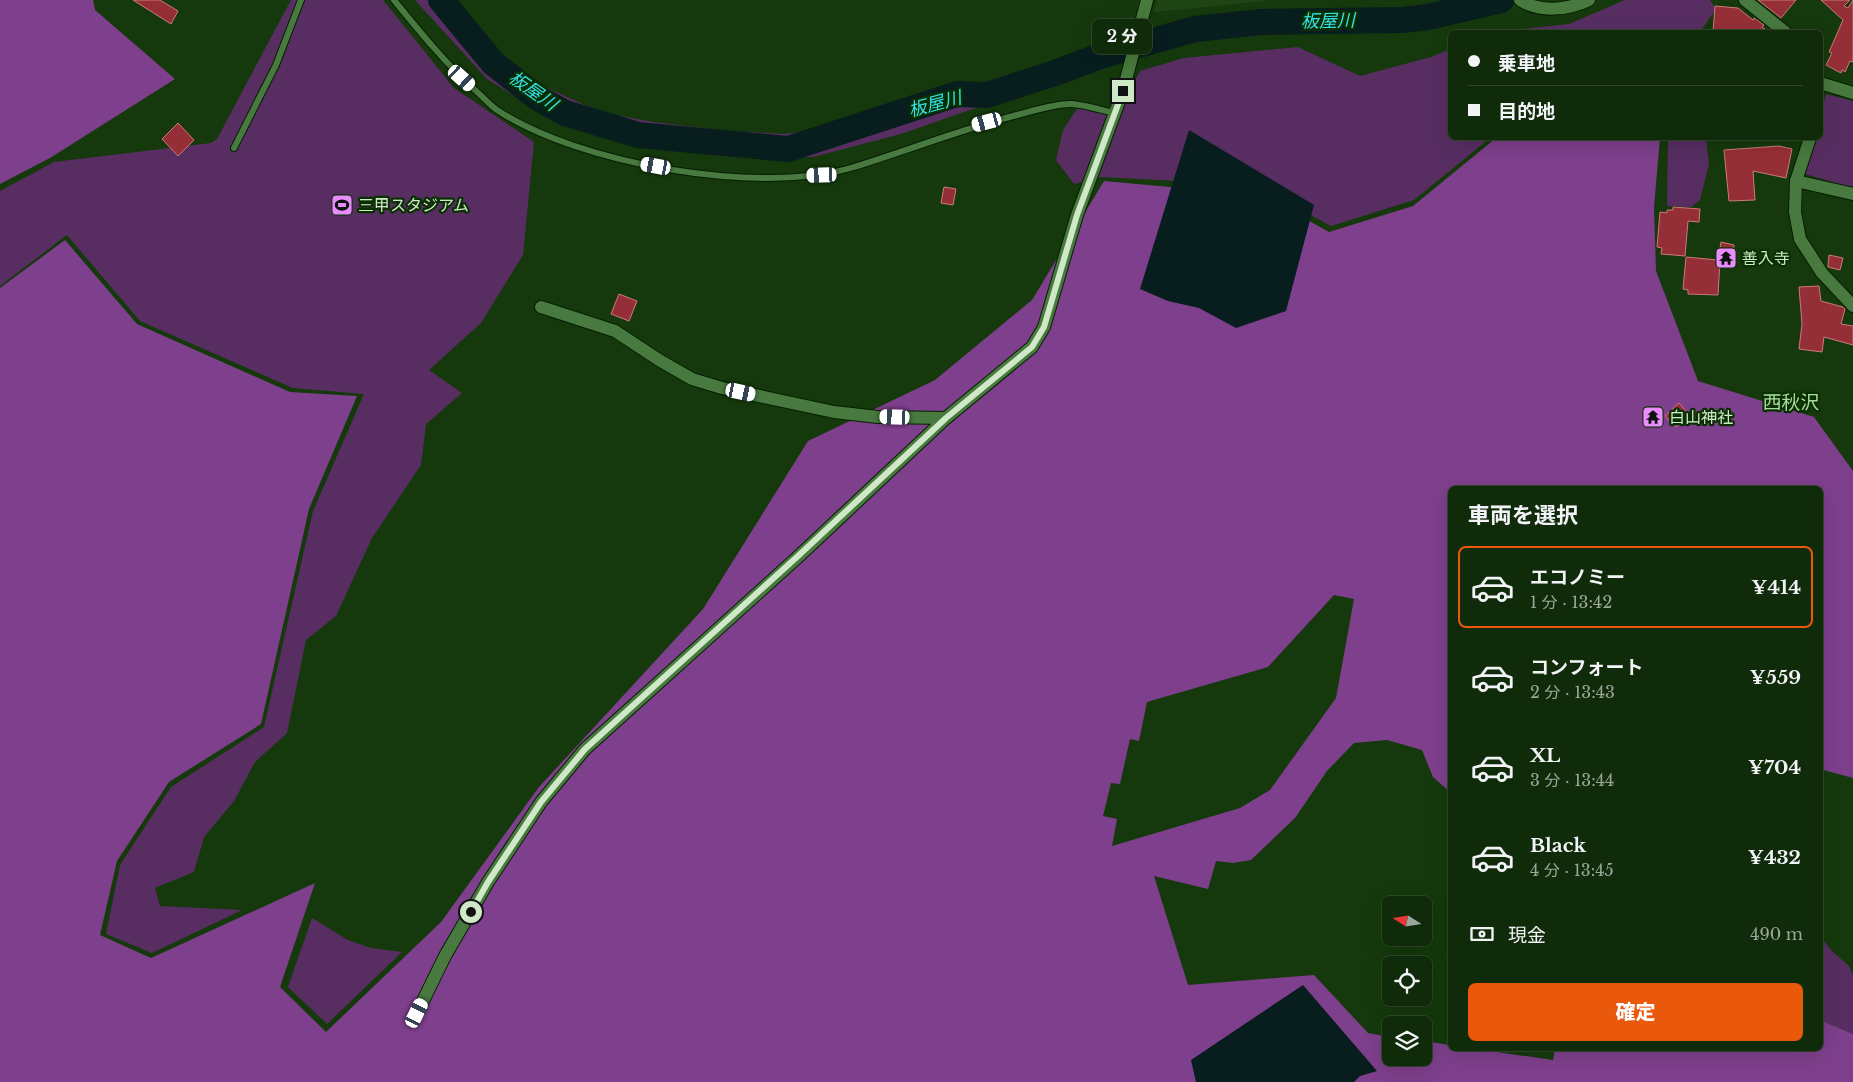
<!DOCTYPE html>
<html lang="ja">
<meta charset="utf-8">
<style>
:root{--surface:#102b09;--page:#193312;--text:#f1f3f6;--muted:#9ca79c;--line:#30472a;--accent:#ea580c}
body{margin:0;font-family:"Libre Baskerville","Noto Sans JP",serif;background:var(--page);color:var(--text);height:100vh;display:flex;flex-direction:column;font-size:19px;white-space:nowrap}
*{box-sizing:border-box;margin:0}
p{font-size:16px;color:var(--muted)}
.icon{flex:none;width:28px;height:28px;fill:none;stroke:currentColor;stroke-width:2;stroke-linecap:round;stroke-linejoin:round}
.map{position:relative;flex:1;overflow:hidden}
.drawer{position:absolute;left:1448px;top:486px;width:375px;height:565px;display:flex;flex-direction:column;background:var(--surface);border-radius:8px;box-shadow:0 5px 20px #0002,0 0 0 1px var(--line)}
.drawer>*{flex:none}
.hud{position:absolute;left:1448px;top:30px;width:375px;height:110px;border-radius:8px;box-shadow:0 5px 20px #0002,0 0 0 1px var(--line);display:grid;align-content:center;height:110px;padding:0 20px;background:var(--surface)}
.needle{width:32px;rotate:282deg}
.controls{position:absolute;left:1382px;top:896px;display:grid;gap:10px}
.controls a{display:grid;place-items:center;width:50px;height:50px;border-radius:8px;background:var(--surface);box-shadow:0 5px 20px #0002,0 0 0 1px var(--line);font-size:25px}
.end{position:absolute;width:22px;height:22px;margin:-11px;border:6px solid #cee8c8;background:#111;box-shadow:0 0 0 2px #111}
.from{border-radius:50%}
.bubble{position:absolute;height:35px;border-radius:8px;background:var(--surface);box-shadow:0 5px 20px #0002,0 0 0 1px var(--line);font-size:16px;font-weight:800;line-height:35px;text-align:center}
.car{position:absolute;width:15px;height:30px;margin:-15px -8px;border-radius:6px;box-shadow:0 0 4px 1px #0007;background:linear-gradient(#fff 24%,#345 0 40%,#fff 0 76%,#345 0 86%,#fff 0)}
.hud b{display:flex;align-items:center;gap:18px;height:48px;font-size:19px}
.hud b+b{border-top:1px solid var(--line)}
.hud i{width:12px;height:12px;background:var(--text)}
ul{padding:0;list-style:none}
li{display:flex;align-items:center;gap:15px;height:82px;margin:0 10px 8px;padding:0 10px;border:2px solid transparent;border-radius:8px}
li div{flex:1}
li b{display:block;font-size:19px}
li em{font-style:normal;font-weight:800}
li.selected{border-color:var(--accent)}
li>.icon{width:45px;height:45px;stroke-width:1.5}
h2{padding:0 20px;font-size:22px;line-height:60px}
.pay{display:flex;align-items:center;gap:12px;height:55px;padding:0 20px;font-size:19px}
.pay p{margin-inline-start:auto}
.primary-button{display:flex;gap:10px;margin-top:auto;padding:10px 20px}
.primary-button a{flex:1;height:58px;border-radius:8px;background:var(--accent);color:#fff;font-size:20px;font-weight:800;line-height:58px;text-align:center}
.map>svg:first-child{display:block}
</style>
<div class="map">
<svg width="1853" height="1082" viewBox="0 0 1853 1082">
<rect width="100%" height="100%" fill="#15390c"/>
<polygon fill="#1e4513" points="1157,0 1265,0 1265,1 1154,12"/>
<g fill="#582e62">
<polygon points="291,0 383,0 454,88 534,142 523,255 481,323 429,370 462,393 426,424 421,465 372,538 336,616 306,640 287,733 255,762 234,801 204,837 194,872 155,888 160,906 242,910 152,953 106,934 120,865 171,787 264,727 313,511 364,394 293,388 140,321 67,235 0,286 0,191 54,162 211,143 217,139"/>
<polygon points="415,0 433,0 484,64 514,90 521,100 487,79"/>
<polygon points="1625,0 1710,0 1716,9 1700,32 1494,32 1569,24"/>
<polygon points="1298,47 1360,76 1431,57 1450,49 1450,138 1490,138 1414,200 1331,226 1255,185 1102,177 1074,184 1056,160 1063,130 1077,109 1120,107 1140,71 1184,58"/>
<polygon points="503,60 545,87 600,112 653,122 728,131 784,134 839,128 814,139 770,143 627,127 558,104 532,90 511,73"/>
<polygon points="1826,94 1853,101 1853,188 1805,174 1815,138 1820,138 1820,117"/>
<polygon points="963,98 973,100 981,106 901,134 813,157 777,157 810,151"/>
<polygon points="1668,138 1706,138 1709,164 1700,200 1691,207 1667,206"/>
<polygon points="312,918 348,940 371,948 402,952 327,1024 288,987"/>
<polygon points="1820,936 1832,951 1849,966 1853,975 1853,1034 1820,1020"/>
</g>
<g fill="#7e3f8c" fill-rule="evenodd">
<polygon points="0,0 93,0 95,10 175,79 50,158 0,184"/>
<path d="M1496,138H1660L1654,207L1656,271L1698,381L1814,417L1853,471V778L1820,769V489H1450V792L1433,777L1422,750L1387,740L1354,743L1327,771L1295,818L1251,860L1233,863L1216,861L1208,889L1154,876L1188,985L1314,975L1368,1033L1391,1037V1058H1424V1041L1450,1045V1049H1476L1553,1060L1555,1049H1820V1020L1853,1034V1082H0V288L65,240L137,324L290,392L357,396L309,509L261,724L169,782L117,861L100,935L151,958L315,883L280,987L326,1032L441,922L539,787L703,609L808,441L935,380L1032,300L1104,181L1192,189L1259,193L1329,232L1413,206ZM1334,595L1354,599L1336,698L1270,790L1240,808L1112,846L1117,819L1103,816L1111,783L1120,784L1130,739L1139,741L1147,702L1268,667Z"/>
</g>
<g fill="#071d1e">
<polygon points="1189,130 1314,205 1286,311 1236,328 1199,308 1168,301 1140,289"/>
<polygon points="1303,985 1377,1071 1360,1076 1354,1082 1196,1082 1191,1060"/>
</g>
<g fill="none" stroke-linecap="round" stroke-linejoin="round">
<polyline stroke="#071d1e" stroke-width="26" points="441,0 493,63 538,98 565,113 638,135 788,149 957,94 987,95 1058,72 1100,56 1195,29 1261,22 1402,20 1428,17 1501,0"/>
</g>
<g fill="#952f37" stroke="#cd7a7a">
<polygon points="133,0 160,0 178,11 171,24"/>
<polygon points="1758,0 1796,0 1781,18"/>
<polygon points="1821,0 1850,0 1844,6 1848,8 1853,0 1853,62 1850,61 1845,72 1842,70 1841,73 1826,65 1832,53 1829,52 1843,20"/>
<polygon points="1715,6 1738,8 1753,20 1754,18 1764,25 1762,27 1769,32 1713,32"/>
<polygon points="178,123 194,140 178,156 162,139"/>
<polygon points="1779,146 1792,149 1786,178 1753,171 1755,200 1729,201 1724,150"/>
<polygon points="944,187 956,189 953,205 941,203"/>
<polygon points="1673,207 1700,209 1699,222 1688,221 1685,256 1661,254 1662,248 1657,247 1660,212 1667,213 1667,210 1673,210"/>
<polygon points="1721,242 1734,245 1732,262 1720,260 1718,295 1688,294 1688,290 1683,289 1686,257 1718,260"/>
<polygon points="1829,255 1843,258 1840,270 1828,267"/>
<polygon points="1819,286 1821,301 1843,307 1845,309 1841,324 1853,326 1853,345 1824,337 1822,352 1799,349 1802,324 1799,287"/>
<polygon points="619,294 637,301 629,321 611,314"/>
<polygon points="1679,403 1689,415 1676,427 1665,416"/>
</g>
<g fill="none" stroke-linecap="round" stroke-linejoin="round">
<g stroke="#051e01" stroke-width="8">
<g id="service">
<path d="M394,0C420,32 446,64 476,91C483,97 490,105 497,110C578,164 761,196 854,167C909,150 962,129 1017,115C1032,111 1057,103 1072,104C1086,105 1101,110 1114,113"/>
<polyline points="234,148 276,65 301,0"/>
</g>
</g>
<g stroke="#051e01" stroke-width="14">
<g id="minor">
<path d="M1520,0C1540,13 1568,10 1589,0"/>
<polyline points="1745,0 1785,32"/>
<polyline points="1820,83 1853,93"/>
<polyline points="1810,138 1796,181 1795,212 1800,239 1822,273 1853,306"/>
<polyline points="1796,181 1853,194"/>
<polyline points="541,307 615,331 659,360 692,379 722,388 834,412 878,417 946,418"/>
<polyline points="417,1013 445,956 488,882 541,802 585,749 799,556 946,418 1032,347 1044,327 1077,215 1123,91 1147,0"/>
</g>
</g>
<use href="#service" stroke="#48793e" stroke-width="6"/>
<use href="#minor" stroke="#48793e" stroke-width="12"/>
</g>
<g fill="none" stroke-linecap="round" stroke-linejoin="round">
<polyline stroke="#cee8c8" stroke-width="6" points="471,912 488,882 541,802 585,749 798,556 946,418 1032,347 1044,327 1077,215 1123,91"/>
</g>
<defs>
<g id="stadium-square" transform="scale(1.125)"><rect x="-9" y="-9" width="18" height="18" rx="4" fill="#e98dfe" stroke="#0a2f02"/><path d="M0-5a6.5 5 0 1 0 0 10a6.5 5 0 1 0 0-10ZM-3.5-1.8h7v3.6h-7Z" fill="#111"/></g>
<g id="temple-square" transform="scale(1.125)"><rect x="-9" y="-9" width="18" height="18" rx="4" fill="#e98dfe" stroke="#0a2f02"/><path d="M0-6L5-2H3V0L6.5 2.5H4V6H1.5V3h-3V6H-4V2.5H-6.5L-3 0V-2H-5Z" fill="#111"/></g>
</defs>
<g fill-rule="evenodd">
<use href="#stadium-square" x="342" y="205"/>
<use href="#temple-square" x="1726" y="258"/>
<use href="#temple-square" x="1653" y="417"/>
</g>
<g text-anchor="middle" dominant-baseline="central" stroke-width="4.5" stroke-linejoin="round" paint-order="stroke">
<g font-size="16" fill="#cee8c8" stroke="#0a2f02" text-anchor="start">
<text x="358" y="205">三甲スタジアム</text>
<text x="1742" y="258">善入寺</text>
<text x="1669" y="417">白山神社</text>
</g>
<g font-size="18" font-style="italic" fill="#34e1e9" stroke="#0a2f02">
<text transform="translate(1328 21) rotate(-1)">板屋川</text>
<text transform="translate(533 91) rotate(35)">板屋川</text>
<text transform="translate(935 104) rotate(-15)">板屋川</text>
</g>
<g font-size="19" fill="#a7dc9b" stroke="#0a2f02">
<text x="1791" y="402">西秋沢</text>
</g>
</g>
</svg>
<div class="controls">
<a><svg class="needle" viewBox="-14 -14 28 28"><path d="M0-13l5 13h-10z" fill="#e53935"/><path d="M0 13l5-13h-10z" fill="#9ca79c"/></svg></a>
<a><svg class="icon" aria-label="locate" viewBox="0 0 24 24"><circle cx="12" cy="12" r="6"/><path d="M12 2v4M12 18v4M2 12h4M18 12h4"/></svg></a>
<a><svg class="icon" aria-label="layers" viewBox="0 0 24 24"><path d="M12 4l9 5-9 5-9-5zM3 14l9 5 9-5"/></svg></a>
</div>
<i class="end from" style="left:471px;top:912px"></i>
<i class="end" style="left:1123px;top:91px"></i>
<div class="bubble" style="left:1092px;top:19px;width:60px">2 分</div>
<i class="car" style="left:462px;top:78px;rotate:132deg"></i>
<i class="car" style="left:987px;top:122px;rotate:255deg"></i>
<i class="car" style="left:656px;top:166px;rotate:280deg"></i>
<i class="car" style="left:822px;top:175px;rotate:268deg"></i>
<i class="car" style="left:741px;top:392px;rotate:102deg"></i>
<i class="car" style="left:895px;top:417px;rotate:272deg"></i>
<i class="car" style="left:417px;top:1013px;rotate:26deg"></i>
<div class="hud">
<b><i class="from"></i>乗車地</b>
<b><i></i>目的地</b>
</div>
<section class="drawer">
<h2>車両を選択</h2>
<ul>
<li class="selected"><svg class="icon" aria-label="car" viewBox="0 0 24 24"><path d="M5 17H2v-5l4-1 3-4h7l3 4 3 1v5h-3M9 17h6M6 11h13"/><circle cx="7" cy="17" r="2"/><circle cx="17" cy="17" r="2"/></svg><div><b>エコノミー</b><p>1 分 · 13:42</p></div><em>¥414</em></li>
<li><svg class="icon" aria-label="car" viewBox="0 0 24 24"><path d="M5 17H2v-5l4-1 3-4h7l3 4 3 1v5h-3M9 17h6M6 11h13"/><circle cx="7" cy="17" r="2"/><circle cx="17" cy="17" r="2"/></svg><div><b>コンフォート</b><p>2 分 · 13:43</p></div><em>¥559</em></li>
<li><svg class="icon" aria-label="car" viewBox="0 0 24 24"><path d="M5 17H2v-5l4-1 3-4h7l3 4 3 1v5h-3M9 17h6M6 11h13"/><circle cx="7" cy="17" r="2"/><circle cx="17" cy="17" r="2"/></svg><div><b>XL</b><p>3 分 · 13:44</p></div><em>¥704</em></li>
<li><svg class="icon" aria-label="car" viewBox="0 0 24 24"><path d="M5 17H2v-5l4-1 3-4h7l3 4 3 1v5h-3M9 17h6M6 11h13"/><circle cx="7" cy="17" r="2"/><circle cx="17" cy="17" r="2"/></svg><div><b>Black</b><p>4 分 · 13:45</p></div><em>¥432</em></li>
</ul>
<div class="pay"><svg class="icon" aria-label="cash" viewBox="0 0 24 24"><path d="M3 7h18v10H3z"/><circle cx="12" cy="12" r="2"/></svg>現金<p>490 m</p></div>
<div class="primary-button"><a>確定</a></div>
</section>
</div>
